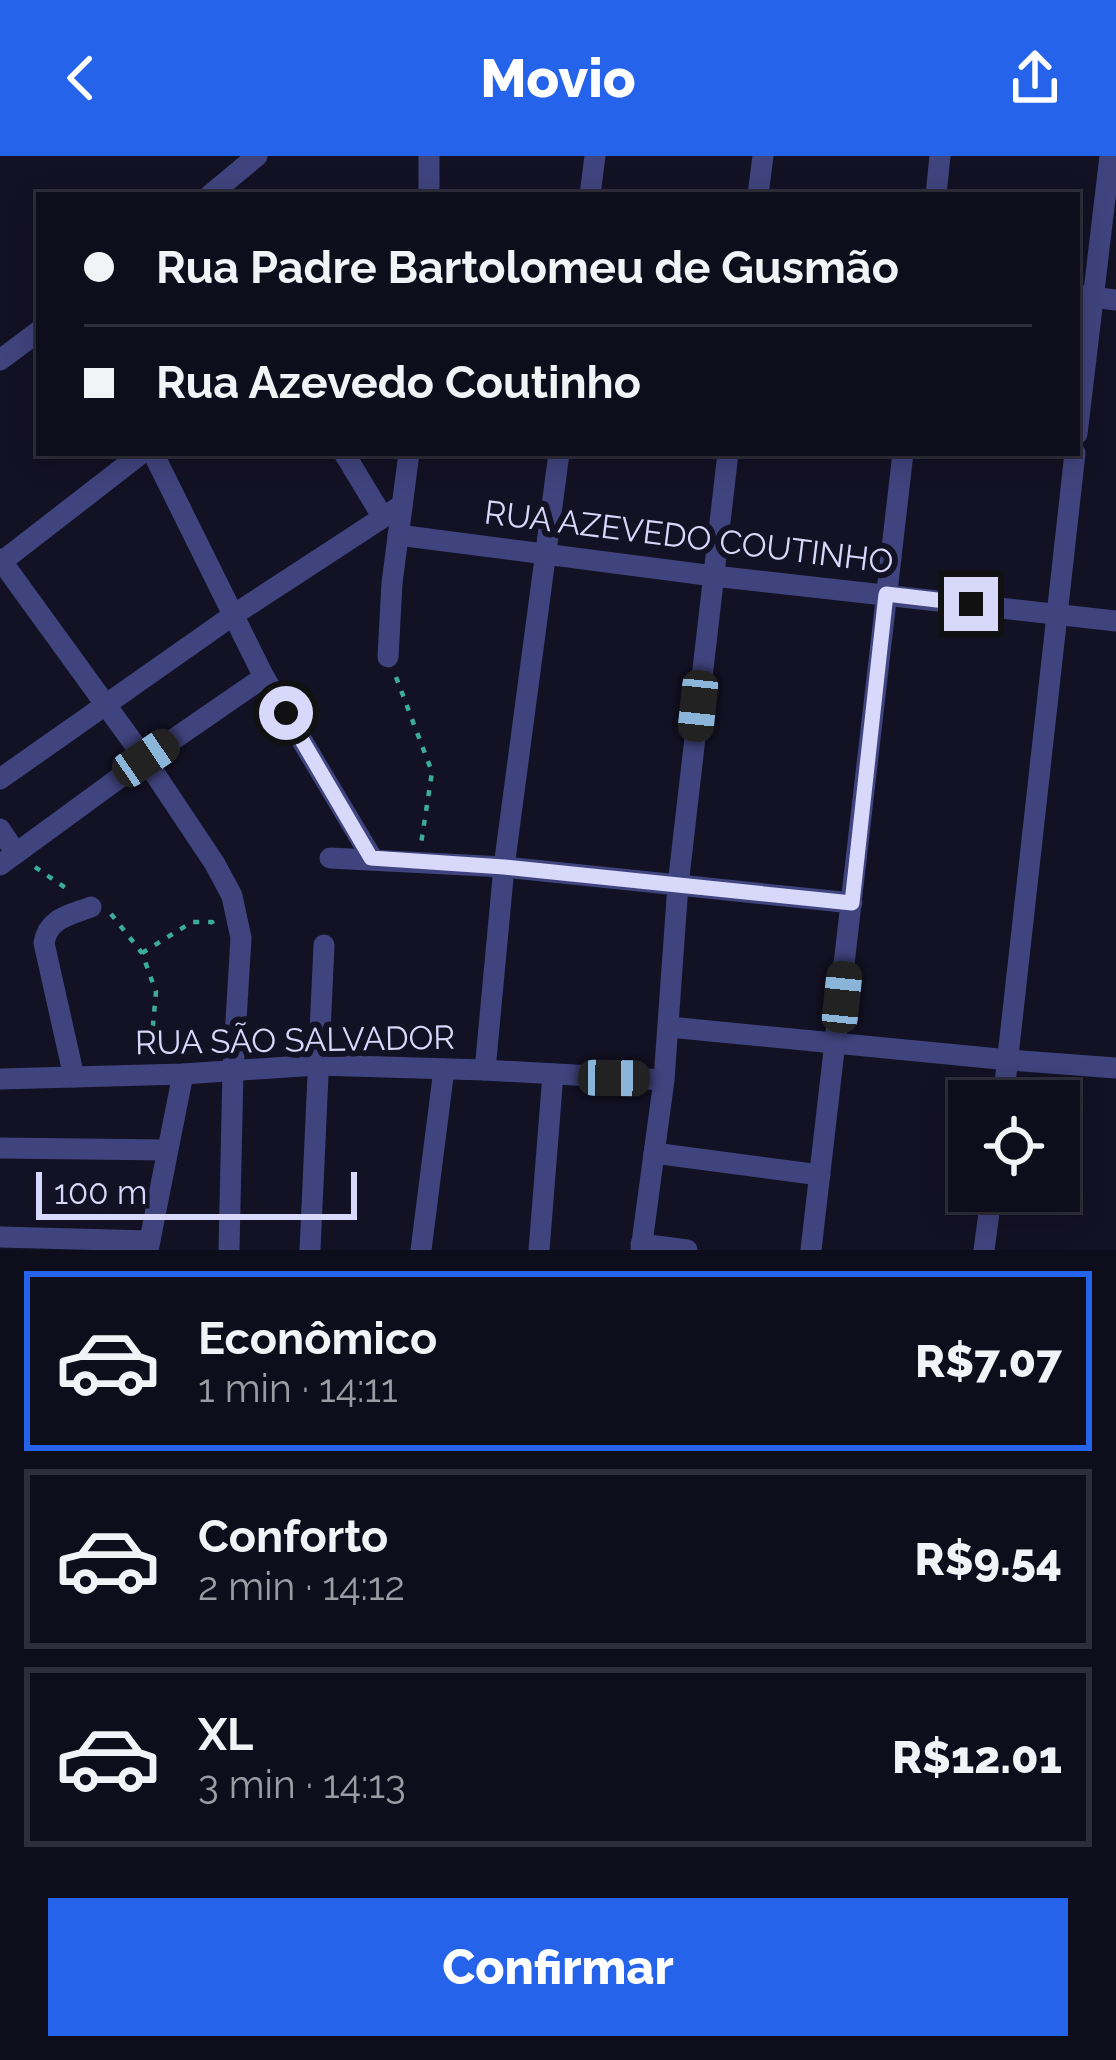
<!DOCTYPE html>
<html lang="pt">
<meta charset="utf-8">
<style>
:root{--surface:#0e0d1b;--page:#1c1b28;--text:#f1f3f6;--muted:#9b9ca3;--line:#2e2d3a;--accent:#2563eb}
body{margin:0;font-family:Raleway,sans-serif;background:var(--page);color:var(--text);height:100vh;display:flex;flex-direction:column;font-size:45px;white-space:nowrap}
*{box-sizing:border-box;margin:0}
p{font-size:39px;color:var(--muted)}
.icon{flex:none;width:66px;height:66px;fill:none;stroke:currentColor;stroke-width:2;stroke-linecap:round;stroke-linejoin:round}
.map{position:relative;height:1094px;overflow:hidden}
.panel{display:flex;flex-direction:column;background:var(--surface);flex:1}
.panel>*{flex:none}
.hud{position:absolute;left:36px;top:36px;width:1044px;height:264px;border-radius:0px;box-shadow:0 6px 30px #0003,0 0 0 3px var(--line);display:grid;align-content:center;height:264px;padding:0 48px;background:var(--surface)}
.buttons{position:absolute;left:948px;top:924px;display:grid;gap:24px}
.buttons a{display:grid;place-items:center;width:132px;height:132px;border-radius:0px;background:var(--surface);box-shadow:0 6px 30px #0003,0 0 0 3px var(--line);font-size:60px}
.scale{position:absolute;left:36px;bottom:30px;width:321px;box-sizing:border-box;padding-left:12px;border:6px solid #d8d8fb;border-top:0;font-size:33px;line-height:42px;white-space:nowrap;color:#d8d8fb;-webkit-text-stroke:9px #131124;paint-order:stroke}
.end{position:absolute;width:54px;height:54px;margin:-27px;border:15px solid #d8d8fb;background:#111;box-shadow:0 0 0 6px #111}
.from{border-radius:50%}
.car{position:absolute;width:36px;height:72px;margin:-36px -18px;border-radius:15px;box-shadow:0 0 9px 3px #0007;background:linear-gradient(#222 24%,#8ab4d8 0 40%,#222 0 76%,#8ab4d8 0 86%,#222 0)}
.hud b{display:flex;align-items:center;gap:42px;height:114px;font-size:45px}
.hud b+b{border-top:3px solid var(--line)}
.hud i{width:30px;height:30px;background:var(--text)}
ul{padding:21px 0 0;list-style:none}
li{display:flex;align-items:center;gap:36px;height:180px;margin:0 24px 18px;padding:0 24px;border:6px solid var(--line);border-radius:0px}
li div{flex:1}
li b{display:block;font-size:45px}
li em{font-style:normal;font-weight:800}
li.selected{border-color:var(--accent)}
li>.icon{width:108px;height:108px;stroke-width:1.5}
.cta{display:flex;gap:24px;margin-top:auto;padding:24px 48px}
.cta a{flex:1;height:138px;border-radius:0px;background:var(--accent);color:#fff;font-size:48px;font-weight:800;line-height:138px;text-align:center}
header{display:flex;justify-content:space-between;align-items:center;height:156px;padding:0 48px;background:var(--accent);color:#fff;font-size:54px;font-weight:800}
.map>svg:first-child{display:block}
</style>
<header><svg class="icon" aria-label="back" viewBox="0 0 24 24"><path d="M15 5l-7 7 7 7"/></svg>Movio<svg class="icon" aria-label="share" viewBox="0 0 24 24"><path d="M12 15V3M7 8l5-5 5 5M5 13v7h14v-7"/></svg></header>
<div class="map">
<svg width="1116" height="1094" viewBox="0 0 1116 1094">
<rect width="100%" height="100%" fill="#131124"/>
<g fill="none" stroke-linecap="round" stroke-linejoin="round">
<g stroke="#3bac9b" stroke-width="4.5" stroke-dasharray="6 9" stroke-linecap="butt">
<polyline points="396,521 432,616 421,688"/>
<polyline points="35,711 70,735"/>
<polyline points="111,758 142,797 156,836 150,901"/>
<polyline points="142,797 192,766 212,766 217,776"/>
</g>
<g stroke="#40447e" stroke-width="21">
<polyline points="210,39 257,0"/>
<polyline points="429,39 429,0"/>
<polyline points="590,39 595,0"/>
<polyline points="758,39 763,0"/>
<polyline points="936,39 940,0"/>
<polyline points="1077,139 1116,144"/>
<polyline points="0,204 39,175"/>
<polyline points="1077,278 1110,0"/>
<polyline points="153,297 264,521 372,702"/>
<polyline points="344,297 382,360"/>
<polyline points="398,379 714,420 1116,465"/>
<polyline points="0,403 145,603 215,708 232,740 241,782 233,914 229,1094"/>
<polyline points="0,407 142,297"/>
<polyline points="388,501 392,427 409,297"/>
<polyline points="0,623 232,460 402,349"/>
<polyline points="0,673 16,697"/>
<polyline points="330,702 504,711 852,747"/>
<polyline points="0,709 145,603 264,521"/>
<polyline points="669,871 1009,904 1116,912"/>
<polyline points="485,914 504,711 559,297"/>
<path d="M74,921L44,787C48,762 70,759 91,751"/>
<polyline points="0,923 183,918 317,909 485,914 664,924"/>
<polyline points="1003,945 1075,297"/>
<polyline points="0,992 167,994"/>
<polyline points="654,997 820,1019"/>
<polyline points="0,1081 150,1085"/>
<polyline points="641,1088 687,1094"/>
<polyline points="148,1094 183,918"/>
<polyline points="310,1094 324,789"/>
<polyline points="421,1094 444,913"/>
<polyline points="539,1094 553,918"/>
<polyline points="641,1094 664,924 678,729 728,297"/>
<polyline points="811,1094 903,297"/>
<polyline points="984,1094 992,1035"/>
</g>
</g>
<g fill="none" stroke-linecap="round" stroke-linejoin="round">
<polyline stroke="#d8d8fb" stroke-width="15" points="286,557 371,702 504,711 852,747 886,438 971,448"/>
</g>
<g text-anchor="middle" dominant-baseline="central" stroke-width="12" stroke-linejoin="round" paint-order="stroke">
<g font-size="33" fill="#d8d8fb" stroke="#131124">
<text transform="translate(689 381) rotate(7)">RUA AZEVEDO COUTINHO</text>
<text transform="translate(295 884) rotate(-1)">RUA SÃO SALVADOR</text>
</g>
</g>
</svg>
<div class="buttons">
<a><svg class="icon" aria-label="locate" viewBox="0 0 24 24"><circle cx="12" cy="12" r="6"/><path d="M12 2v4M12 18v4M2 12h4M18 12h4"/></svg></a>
</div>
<div class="scale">100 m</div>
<i class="end from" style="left:286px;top:557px"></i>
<i class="end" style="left:971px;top:448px"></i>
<i class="car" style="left:698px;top:550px;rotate:186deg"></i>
<i class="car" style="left:146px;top:602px;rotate:56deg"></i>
<i class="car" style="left:842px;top:841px;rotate:6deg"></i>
<i class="car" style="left:614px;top:922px;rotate:91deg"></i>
<div class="hud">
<b><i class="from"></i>Rua Padre Bartolomeu de Gusmão</b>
<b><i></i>Rua Azevedo Coutinho</b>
</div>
</div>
<section class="panel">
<ul>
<li class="selected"><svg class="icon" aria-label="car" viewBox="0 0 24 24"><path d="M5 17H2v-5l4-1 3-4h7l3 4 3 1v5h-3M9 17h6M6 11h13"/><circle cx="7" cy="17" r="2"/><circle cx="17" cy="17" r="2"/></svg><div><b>Econômico</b><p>1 min · 14:11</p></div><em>R$7.07</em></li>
<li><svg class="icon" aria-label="car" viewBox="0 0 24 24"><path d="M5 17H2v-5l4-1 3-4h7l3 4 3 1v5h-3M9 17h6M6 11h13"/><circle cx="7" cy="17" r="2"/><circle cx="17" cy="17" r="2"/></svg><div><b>Conforto</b><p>2 min · 14:12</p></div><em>R$9.54</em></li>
<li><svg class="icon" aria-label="car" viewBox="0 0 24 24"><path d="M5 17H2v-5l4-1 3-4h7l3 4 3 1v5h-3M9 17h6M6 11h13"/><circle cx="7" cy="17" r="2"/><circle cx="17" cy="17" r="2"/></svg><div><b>XL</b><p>3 min · 14:13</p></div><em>R$12.01</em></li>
</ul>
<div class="cta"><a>Confirmar</a></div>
</section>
